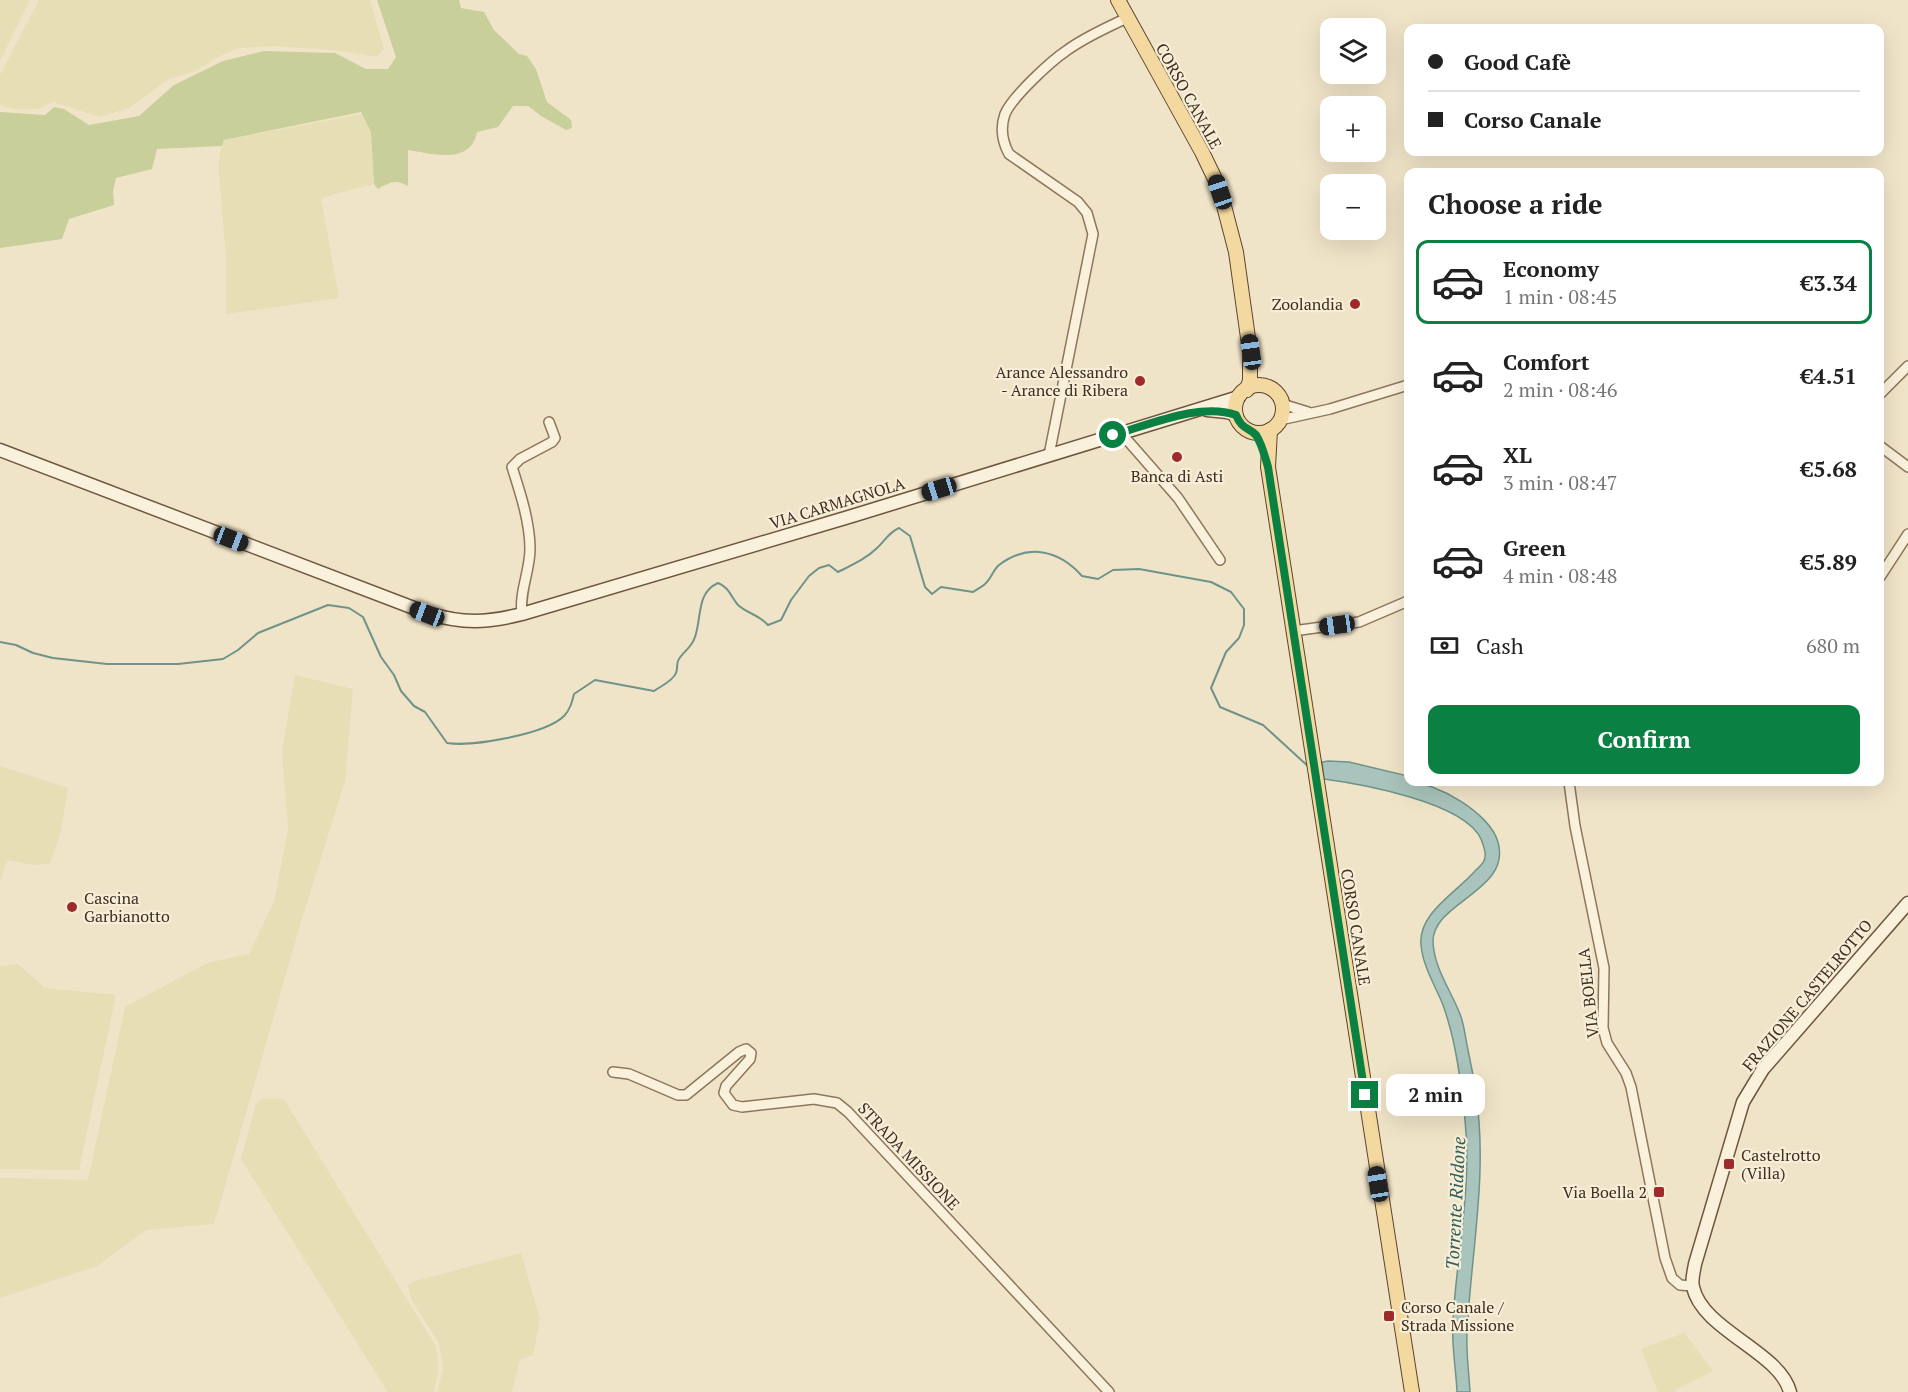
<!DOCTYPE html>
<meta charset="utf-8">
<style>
:root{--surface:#fff;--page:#f6f6f6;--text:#222;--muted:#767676;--line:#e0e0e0;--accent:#0b8043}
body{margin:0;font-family:"PT Serif",serif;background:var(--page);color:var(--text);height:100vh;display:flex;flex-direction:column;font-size:22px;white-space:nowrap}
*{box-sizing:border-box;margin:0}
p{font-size:20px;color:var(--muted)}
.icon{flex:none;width:33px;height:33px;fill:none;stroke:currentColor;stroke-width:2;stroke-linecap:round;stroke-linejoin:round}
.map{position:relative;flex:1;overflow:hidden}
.drawer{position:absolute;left:1404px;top:168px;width:480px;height:618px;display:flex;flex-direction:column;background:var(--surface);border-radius:12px;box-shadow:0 6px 24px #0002}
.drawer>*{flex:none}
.top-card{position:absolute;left:1404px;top:24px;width:480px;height:132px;border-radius:12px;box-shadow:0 6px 24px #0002;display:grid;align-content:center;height:132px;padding:0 24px;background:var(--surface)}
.buttons{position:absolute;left:1320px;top:18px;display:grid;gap:12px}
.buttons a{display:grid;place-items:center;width:66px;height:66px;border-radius:12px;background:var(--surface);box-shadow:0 6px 24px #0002;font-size:30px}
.end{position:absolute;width:27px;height:27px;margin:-14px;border:8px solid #0b8043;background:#fff;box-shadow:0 0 0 3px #fff}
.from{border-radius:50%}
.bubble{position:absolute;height:42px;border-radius:12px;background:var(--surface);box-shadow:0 6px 24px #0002;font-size:20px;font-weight:700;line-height:42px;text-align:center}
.car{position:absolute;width:18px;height:36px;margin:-18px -9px;border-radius:8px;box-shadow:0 0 4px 2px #0007;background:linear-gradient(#222 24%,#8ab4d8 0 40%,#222 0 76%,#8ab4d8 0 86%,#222 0)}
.top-card b{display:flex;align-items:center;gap:21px;height:57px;font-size:22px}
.top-card b+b{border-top:2px solid var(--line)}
.top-card i{width:15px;height:15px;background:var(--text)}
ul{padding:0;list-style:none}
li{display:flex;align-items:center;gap:18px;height:84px;margin:0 12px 9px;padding:0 12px;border:3px solid transparent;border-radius:12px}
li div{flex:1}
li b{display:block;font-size:22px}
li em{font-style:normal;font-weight:700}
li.active{border-color:var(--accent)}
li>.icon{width:54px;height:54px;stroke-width:1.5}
h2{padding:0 24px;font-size:27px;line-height:72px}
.pay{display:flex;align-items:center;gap:15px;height:66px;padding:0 24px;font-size:22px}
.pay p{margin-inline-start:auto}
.button{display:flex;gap:12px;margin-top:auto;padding:12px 24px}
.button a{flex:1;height:69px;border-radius:12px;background:var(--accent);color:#fff;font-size:24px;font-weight:700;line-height:69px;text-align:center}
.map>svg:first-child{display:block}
</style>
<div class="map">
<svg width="1908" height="1392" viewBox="0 0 1908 1392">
<rect width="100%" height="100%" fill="#f0e4c8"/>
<g fill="#e6deb5">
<polygon points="0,0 30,0 0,61"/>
<polygon points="39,0 370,0 384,49 377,57 343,51 275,46 239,48 216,58 196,71 169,79 129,108 100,117 53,102 39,109 13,109 0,105 0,75"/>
<polygon points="362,114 371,132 374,184 321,198 339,298 226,314 226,258 219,172 219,156 224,140"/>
<polygon points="295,675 353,689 345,781 301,922 214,1224 146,1230 97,1266 0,1298 0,1178 88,1180 125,1007 207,963 249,954 274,902 288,830 282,751"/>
<polygon points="0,766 68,788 61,832 50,863 34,865 7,860 0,883"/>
<polygon points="18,964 45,988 116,995 79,1170 0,1169 0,966"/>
<polygon points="262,1099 284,1099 435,1345 438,1362 438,1374 434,1392 388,1392 241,1159 256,1104"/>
<polygon points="521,1253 540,1319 533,1355 520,1360 512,1392 437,1392 443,1369 439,1343 411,1299 408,1285 415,1281"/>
<polygon points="1684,1333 1713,1371 1675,1390 1676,1392 1658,1392 1641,1349"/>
</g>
<path fill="#c9cf9b" d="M377,0H459L461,8L484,12L494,30L519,54L527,56L536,69L547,102L571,120L572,128L566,130L541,116L528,106H513L498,127L477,132C471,165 433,154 408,150V186C396,179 390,182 378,189L374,184L371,132L361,112L224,140L222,146L157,149L152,169L116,178L113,191L114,205L69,219L62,239L0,248V112L45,115L54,107L64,109L89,125L139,116L174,85L223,61L264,51L335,53L366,69H388L396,57Z"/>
<path fill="#a9c4bc" stroke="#6f938a" stroke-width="1.5" d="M1328,761L1349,762L1408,776V782C1436,782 1490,813 1498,842C1512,891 1432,902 1433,942C1434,968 1451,991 1460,1014C1464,1024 1465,1035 1467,1045C1470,1061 1474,1077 1476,1094C1488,1174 1471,1253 1467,1333C1466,1353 1469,1373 1470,1392H1457C1456,1368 1451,1343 1453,1319C1457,1253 1472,1187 1465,1120C1461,1082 1456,1041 1443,1005C1435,985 1423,967 1421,945C1418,913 1456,893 1475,871C1479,867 1485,863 1485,857C1486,852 1483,844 1481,839C1464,802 1361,784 1324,779L1322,762Z"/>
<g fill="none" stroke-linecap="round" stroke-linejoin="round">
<path stroke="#6f938a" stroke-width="2" d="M0,642L16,645L33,653L53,658L107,664H178L223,659L238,650L258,633L328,605L349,608L363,617L381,657L394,675L401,691L414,706L425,712L447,743C473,747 546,734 564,716C570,710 572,702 574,694L595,680L654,691C661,686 673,681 676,673C678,669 676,663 679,659C684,651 692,647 695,637C702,617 696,593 718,583C729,587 731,597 738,605C748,614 758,614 768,625L781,620L791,600L809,576L819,568L829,565L838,572C852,565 866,559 877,548C886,540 888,533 899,528L910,536L925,587L932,594L941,587L973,592C977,589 982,587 985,584C991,579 993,570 999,565C1028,543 1059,550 1082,576L1098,579L1113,570L1139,569L1211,582L1231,592L1244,609V625L1239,638L1226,652L1211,688L1220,707L1263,725L1310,768"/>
<g stroke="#8d765c" stroke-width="12">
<g id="street">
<polyline points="1880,394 1908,366"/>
<polyline points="1282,404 1308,412"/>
<polyline points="1280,420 1330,409 1408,385"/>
<polyline points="1121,433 1178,498 1220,560"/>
<polyline points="1880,446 1908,467"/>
<path d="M1049,455L1093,234L1087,213L1078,202L1009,154C1002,141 1000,128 1005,114C1012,97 1051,61 1066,51C1085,37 1106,28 1127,18"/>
<polyline points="1880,577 1908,534"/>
<path d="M522,614C519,592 530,571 530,549C530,522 520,492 512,467L520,459L552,442L555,438L549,422"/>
<polyline points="1293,631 1359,622 1408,601"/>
<polyline points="1569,782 1575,826 1604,968 1603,1028 1607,1043 1626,1073 1631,1087 1665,1258 1672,1278 1680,1285 1693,1286"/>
<polyline points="613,1072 629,1074 678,1095 686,1095 739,1052 746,1049 751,1053 750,1059 726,1086 724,1093 733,1105 742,1107 814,1099 837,1103 848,1112 1109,1392"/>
</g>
</g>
<g stroke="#6f573f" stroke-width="15">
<g id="secondary">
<polyline points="1207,410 1227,412 1236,415"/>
<path d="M0,450L427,613C463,624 486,623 522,614L852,516L1239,397"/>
<path d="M1790,1392C1780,1352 1702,1330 1693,1287C1691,1280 1694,1271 1695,1264L1743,1102L1763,1069L1908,903"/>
</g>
</g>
<g stroke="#5b4430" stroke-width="16">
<g id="primary">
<polyline points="1118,0 1202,152 1215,179 1224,206 1236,252 1250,352 1250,380 1247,390"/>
<circle cx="1259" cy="409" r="24"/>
<polyline points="1270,430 1268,467 1412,1392"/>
</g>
</g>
<use href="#street" stroke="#faf1dc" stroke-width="9"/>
<use href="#secondary" stroke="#faf1dc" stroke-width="12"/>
<use href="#primary" stroke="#f3d9a0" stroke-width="14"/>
</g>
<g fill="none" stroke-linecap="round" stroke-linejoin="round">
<path stroke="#0b8043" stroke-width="8" d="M1113,435C1149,425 1200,402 1236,415C1242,430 1249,427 1256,435C1262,444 1265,457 1268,467L1365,1095"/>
</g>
<g fill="#9e2a2b" stroke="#f7eed8" stroke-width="2">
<circle cx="1355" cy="304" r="6"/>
<circle cx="1140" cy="381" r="6"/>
<circle cx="1177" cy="457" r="6"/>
<circle cx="72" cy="907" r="6"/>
<rect x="1723" y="1158" width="12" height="12" rx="3"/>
<rect x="1653" y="1186" width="12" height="12" rx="3"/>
<rect x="1383" y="1310" width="12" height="12" rx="3"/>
</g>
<g text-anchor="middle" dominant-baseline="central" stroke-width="4.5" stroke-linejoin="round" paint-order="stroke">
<g font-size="16" fill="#3d2e20" stroke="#f7eed8">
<text transform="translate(1189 96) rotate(61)">CORSO CANALE</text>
<text transform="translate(837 503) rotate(-17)">VIA CARMAGNOLA</text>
<text transform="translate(1356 927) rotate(81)">CORSO CANALE</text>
<text transform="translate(1588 993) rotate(-96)">VIA BOELLA</text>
<text transform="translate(1807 995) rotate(-50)">FRAZIONE CASTELROTTO</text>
<text transform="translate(909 1156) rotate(47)">STRADA MISSIONE</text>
</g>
<g font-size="16" fill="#3d2e20" stroke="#f7eed8" text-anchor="end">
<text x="1343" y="304">Zoolandia</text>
<text x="1128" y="372">Arance Alessandro<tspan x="1128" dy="18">- Arance di Ribera</tspan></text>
<text x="1177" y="476" text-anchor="middle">Banca di Asti</text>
<text x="84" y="898" text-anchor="start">Cascina<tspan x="84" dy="18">Garbianotto</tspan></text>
<text x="1741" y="1155" text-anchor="start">Castelrotto<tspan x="1741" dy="18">(Villa)</tspan></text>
<text x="1647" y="1192">Via Boella 2</text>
<text x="1401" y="1307" text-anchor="start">Corso Canale /<tspan x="1401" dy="18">Strada Missione</tspan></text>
</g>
<g font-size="18" font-style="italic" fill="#2f5d5a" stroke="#f7eed8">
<text transform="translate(1455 1203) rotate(-87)">Torrente Riddone</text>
</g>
</g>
</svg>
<div class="buttons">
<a><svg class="icon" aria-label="layers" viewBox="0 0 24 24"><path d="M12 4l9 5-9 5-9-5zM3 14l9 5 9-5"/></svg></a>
<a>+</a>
<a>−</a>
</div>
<i class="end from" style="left:1113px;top:435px"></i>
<i class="end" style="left:1365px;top:1095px"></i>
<div class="bubble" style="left:1386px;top:1074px;width:99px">2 min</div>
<i class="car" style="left:1220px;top:192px;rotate:341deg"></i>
<i class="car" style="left:1251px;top:352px;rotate:352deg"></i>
<i class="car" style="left:939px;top:489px;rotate:253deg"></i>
<i class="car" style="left:231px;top:539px;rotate:111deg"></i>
<i class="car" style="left:427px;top:614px;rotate:291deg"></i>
<i class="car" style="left:1337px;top:625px;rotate:262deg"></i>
<i class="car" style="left:1378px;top:1184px;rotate:351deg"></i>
<div class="top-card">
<b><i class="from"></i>Good Cafè</b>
<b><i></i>Corso Canale</b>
</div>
<section class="drawer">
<h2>Choose a ride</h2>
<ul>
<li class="active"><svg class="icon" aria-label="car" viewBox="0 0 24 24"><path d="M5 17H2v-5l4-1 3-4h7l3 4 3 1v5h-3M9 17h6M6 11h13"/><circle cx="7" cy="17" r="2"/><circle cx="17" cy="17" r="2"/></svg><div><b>Economy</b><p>1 min · 08:45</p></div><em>€3.34</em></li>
<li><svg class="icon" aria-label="car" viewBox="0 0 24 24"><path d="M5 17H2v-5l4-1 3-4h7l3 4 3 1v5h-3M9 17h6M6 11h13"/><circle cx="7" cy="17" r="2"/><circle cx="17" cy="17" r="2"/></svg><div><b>Comfort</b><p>2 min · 08:46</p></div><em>€4.51</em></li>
<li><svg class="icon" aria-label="car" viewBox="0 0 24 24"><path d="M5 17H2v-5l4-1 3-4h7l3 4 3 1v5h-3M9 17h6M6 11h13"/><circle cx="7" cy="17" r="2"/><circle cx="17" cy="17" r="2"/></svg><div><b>XL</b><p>3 min · 08:47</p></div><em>€5.68</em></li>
<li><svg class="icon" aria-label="car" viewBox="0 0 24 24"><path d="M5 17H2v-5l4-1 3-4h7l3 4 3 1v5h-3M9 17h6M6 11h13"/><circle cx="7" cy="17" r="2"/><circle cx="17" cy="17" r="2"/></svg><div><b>Green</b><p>4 min · 08:48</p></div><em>€5.89</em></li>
</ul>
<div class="pay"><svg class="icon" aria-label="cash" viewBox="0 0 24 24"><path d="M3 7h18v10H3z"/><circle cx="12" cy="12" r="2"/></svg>Cash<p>680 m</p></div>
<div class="button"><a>Confirm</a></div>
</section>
</div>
